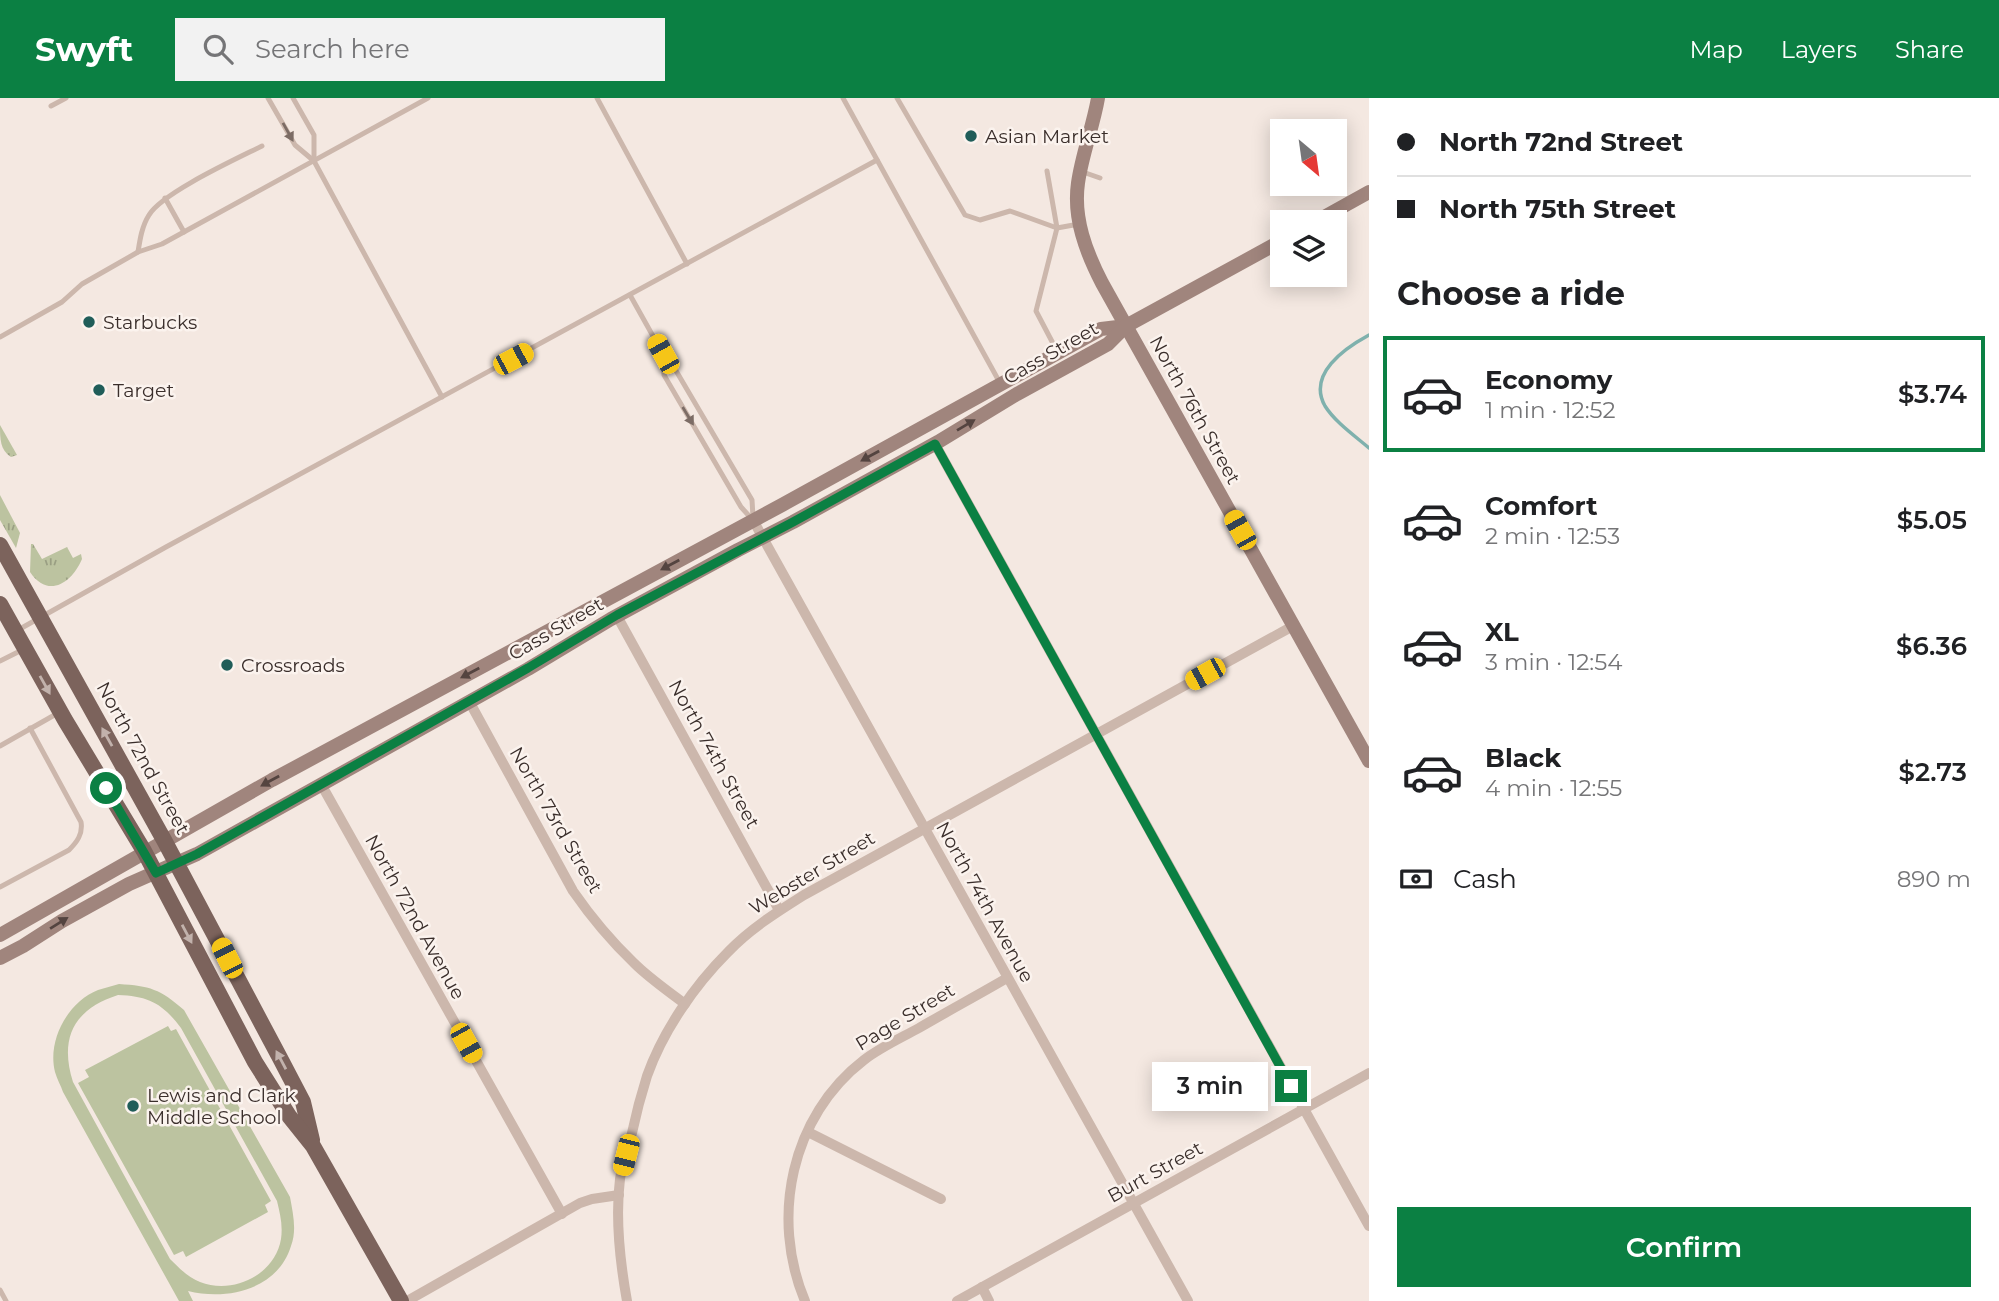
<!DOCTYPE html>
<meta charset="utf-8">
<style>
:root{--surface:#fff;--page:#f2f2f2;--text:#202124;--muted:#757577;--line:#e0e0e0;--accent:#0b8043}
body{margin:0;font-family:Montserrat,sans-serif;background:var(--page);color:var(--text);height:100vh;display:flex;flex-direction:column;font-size:26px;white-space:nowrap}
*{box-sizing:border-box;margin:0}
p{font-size:23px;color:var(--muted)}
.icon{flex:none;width:38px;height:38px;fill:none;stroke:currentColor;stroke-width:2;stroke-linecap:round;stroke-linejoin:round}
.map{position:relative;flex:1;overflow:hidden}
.side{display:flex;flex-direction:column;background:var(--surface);width:630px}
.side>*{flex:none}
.banner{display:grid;align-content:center;height:154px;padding:0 28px;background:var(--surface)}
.needle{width:46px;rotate:151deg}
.controls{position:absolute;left:1270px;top:21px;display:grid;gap:14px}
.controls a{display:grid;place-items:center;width:77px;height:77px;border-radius:0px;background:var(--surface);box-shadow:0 4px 18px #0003;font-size:35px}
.end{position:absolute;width:32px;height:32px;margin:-16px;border:9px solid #0b8043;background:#fff;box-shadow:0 0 0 4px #fff}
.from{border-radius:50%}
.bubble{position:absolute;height:49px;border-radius:0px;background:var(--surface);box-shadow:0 4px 18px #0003;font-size:23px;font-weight:600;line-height:49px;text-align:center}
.car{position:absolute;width:21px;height:42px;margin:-21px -10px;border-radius:9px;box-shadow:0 0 5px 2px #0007;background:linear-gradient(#f5c518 24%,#345 0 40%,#f5c518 0 76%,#345 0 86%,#f5c518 0)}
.banner b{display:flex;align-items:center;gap:24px;height:66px;font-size:26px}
.banner b+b{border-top:2px solid var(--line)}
.banner i{width:18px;height:18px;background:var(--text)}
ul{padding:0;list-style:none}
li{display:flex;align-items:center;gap:21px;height:116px;margin:0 14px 10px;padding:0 14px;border:4px solid transparent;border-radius:0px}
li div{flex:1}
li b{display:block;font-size:26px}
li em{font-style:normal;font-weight:600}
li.active{border-color:var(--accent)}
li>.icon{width:63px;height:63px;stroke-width:1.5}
h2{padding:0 28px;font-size:32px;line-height:84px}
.pay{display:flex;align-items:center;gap:18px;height:77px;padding:0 28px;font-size:26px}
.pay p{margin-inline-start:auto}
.primary-button{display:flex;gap:14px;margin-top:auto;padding:14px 28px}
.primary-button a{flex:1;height:80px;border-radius:0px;background:var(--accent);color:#fff;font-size:28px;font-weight:600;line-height:80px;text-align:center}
header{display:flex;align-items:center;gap:42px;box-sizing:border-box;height:98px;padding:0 35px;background:var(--accent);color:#fff}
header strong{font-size:33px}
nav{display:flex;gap:38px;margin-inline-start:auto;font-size:24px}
.search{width:490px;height:63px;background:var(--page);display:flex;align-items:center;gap:18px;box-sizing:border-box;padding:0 24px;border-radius:0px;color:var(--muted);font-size:26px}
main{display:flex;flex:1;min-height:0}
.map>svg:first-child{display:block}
</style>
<header>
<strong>Swyft</strong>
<div class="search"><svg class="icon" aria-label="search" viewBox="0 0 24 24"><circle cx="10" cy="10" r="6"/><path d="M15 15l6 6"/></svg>Search here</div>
<nav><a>Map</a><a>Layers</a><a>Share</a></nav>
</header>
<main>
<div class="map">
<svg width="1369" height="1203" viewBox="0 0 1369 1203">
<defs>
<pattern id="grass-tufts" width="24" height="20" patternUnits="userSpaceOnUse" patternTransform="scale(1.75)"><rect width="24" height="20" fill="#bcc3a0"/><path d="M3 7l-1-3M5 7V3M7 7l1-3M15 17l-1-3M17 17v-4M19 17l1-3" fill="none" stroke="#9a9f83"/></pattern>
</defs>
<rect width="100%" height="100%" fill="#f4e8e1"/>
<g fill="url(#grass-tufts)">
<path d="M0,327L17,357L11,359C0,352 0,341 0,327Z"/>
<polygon points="0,397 20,435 16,450 0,422"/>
<path d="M31,446H33L42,461L67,449L73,460L81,456L82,461C72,485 48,501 30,474Z"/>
</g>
<g fill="#bcc3a0" fill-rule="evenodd">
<path d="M119,886C150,888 160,891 184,912L290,1099C293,1116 297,1132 291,1148C278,1191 228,1203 188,1193L193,1203H179L63,994C61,988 57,981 55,974C47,942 68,904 98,892C105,890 112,888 119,886ZM118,897C149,898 163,906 181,930L277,1103C280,1116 283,1127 281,1141C275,1177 233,1197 200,1184C189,1180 179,1170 170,1161L73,984C59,940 74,911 118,897Z"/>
<polygon points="168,928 171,933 176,931 271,1103 265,1107 268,1114 186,1159 183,1153 174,1157 78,985 89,979 85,972"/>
</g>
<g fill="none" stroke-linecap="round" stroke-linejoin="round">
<path stroke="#7fb1ad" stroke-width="3.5" d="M1369,237C1345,250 1307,276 1325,308C1335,324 1355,338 1369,350"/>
<g stroke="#ccb7ac" stroke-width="5">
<polyline points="268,0 295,47 314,63 442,299"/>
<polyline points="293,0 314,37 314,63"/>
<polyline points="597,0 687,166"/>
<polyline points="843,0 1000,285"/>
<polyline points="897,0 965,117 980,122 1010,113 1057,130"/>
<polyline points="51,8 66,0"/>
<polyline points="1047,73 1057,130"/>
<polyline points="1080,73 1100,80"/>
<polyline points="165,100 184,134"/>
<path d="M138,154C140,141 142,128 149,117C162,95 236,61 262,48"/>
<polyline points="630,197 663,256 675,271 752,402 753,419"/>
<polyline points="0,239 62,204 82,186 138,154 162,146 428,0"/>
<polyline points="1057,253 1036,213 1057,130 1079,126"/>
<polyline points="663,258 664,277 741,409 751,420"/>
<polyline points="18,532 166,449 877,62"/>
<polyline points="0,563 22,552"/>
<polyline points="0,648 58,615"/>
<path d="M0,789L69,752C77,744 83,736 81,724L30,630"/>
<polyline points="0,1192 6,1203"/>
</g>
<g stroke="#ccb7ac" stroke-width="10">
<polyline points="935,346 1369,1128"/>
<polyline points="753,422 1188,1203"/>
<polyline points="617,518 779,812"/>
<path d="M469,603L573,793C591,819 611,843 634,865C649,880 668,893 685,906"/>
<polyline points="321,686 562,1116"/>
<polyline points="808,1034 941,1101"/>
<polyline points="982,1189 989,1203"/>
<polyline points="407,1203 580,1105 592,1101 619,1097"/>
<path d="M627,1203C620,1164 615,1121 620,1081C622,1066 628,1050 632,1035C636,1016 641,997 647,978C663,933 694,888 728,854C750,831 777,814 804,797L1293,528"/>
<path d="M805,1203C770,1120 791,1018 864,962C881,949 901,940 919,930C948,913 978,897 1007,880"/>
<polyline points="957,1203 1369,975"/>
</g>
<g stroke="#a0857d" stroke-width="14">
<path d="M1098,0C1093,29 1082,56 1078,85C1073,120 1086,154 1102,185L1369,663"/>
<polyline points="1315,124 1369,94"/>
<polyline points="0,837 272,682 782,407 1101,231 1126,228"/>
<polyline points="0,860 23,848 62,823 129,786 197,756 528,571 611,521 738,452 793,424 938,344 1017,296 1108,246 1126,228 1283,142"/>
</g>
<g stroke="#7c635c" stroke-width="16">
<polyline points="0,447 164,742 280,960 303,1004 312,1042"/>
<polyline points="0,506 65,622 144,753 255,964 289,1018 313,1048 401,1203"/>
</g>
</g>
<defs><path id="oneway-solid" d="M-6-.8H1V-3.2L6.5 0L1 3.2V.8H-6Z" transform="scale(1.75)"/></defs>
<g fill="#7c6c65">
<use href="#oneway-solid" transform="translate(288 34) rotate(61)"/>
<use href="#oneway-solid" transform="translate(688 318) rotate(59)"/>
</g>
<g fill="#544440">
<use href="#oneway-solid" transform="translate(966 327) rotate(-31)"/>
<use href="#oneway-solid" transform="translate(870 358) rotate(151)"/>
<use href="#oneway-solid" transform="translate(670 467) rotate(152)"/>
<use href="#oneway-solid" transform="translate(470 575) rotate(152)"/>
<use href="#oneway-solid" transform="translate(270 683) rotate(151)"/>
<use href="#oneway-solid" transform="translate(59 825) rotate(-32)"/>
</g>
<g fill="#c2b2ac">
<use href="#oneway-solid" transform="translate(45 587) rotate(61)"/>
<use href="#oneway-solid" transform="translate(107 639) rotate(-119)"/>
<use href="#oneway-solid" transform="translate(187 836) rotate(62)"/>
<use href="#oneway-solid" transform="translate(281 962) rotate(-118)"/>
</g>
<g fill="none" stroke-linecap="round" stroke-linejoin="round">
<polyline stroke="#0b8043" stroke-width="9" points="106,690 156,775 197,756 528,570 617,517 793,424 935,346 1291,988"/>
</g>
<g fill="#205d59" stroke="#fbf3ee" stroke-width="2.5">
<circle cx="971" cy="38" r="7"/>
<circle cx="89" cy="224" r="7"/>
<circle cx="99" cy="292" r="7"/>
<circle cx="227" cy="567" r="7"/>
<circle cx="133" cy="1008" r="7"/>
</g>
<g text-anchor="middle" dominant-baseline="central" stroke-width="5" stroke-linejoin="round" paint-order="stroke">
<g font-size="19" fill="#3a2e2b" stroke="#fbf3ee" text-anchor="start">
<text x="985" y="38">Asian Market</text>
<text x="103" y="224">Starbucks</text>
<text x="113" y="292">Target</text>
<text x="241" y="567">Crossroads</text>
<text x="147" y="997">Lewis and Clark<tspan x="147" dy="22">Middle School</tspan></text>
</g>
<g font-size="19" fill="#3a2e2b" stroke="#fbf3ee">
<text transform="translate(1051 255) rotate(-30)">Cass Street</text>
<text transform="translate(1195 312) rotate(61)">North 76th Street</text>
<text transform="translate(556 531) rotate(-30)">Cass Street</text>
<text transform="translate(714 656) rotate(61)">North 74th Street</text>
<text transform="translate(143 660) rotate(61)">North 72nd Street</text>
<text transform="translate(556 722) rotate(60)">North 73rd Street</text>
<text transform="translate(812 775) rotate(-31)">Webster Street</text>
<text transform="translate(985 804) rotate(61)">North 74th Avenue</text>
<text transform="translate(415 819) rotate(61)">North 72nd Avenue</text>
<text transform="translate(905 919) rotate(-31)">Page Street</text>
<text transform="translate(1155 1074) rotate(-29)">Burt Street</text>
</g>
</g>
</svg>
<div class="controls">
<a><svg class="needle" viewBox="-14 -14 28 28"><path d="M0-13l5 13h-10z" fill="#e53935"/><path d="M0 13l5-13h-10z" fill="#757577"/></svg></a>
<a><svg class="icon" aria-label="layers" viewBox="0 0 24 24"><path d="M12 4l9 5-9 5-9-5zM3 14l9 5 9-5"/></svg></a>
</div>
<i class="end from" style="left:106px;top:690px"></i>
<i class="end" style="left:1291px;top:988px"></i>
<div class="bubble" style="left:1152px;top:964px;width:116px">3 min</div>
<i class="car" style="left:663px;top:256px;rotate:331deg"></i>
<i class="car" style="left:513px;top:261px;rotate:62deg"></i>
<i class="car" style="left:1240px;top:432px;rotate:331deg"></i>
<i class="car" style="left:1205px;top:576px;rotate:241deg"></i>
<i class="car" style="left:227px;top:860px;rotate:333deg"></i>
<i class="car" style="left:466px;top:945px;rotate:151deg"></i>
<i class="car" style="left:626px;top:1057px;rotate:194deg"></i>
</div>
<section class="side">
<div class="banner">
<b><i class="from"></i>North 72nd Street</b>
<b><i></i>North 75th Street</b>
</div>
<h2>Choose a ride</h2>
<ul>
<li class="active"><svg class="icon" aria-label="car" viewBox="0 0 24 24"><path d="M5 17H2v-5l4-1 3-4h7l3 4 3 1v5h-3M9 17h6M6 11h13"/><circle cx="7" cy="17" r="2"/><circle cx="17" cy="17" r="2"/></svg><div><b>Economy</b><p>1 min · 12:52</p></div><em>$3.74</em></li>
<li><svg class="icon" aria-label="car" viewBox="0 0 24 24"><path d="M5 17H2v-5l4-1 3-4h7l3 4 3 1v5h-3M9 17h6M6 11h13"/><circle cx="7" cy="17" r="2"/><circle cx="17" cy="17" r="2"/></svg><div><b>Comfort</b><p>2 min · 12:53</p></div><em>$5.05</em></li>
<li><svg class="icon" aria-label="car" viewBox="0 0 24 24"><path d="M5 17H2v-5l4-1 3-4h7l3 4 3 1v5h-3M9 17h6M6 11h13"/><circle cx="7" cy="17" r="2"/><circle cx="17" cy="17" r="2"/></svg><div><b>XL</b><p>3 min · 12:54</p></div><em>$6.36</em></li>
<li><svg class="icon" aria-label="car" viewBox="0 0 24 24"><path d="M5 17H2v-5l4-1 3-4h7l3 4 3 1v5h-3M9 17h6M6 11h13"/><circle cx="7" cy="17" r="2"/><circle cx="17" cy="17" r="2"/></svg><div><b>Black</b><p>4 min · 12:55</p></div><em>$2.73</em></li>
</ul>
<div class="pay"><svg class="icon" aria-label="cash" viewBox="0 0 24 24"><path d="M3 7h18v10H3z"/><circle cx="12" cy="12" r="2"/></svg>Cash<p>890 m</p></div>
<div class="primary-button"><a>Confirm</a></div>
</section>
</main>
